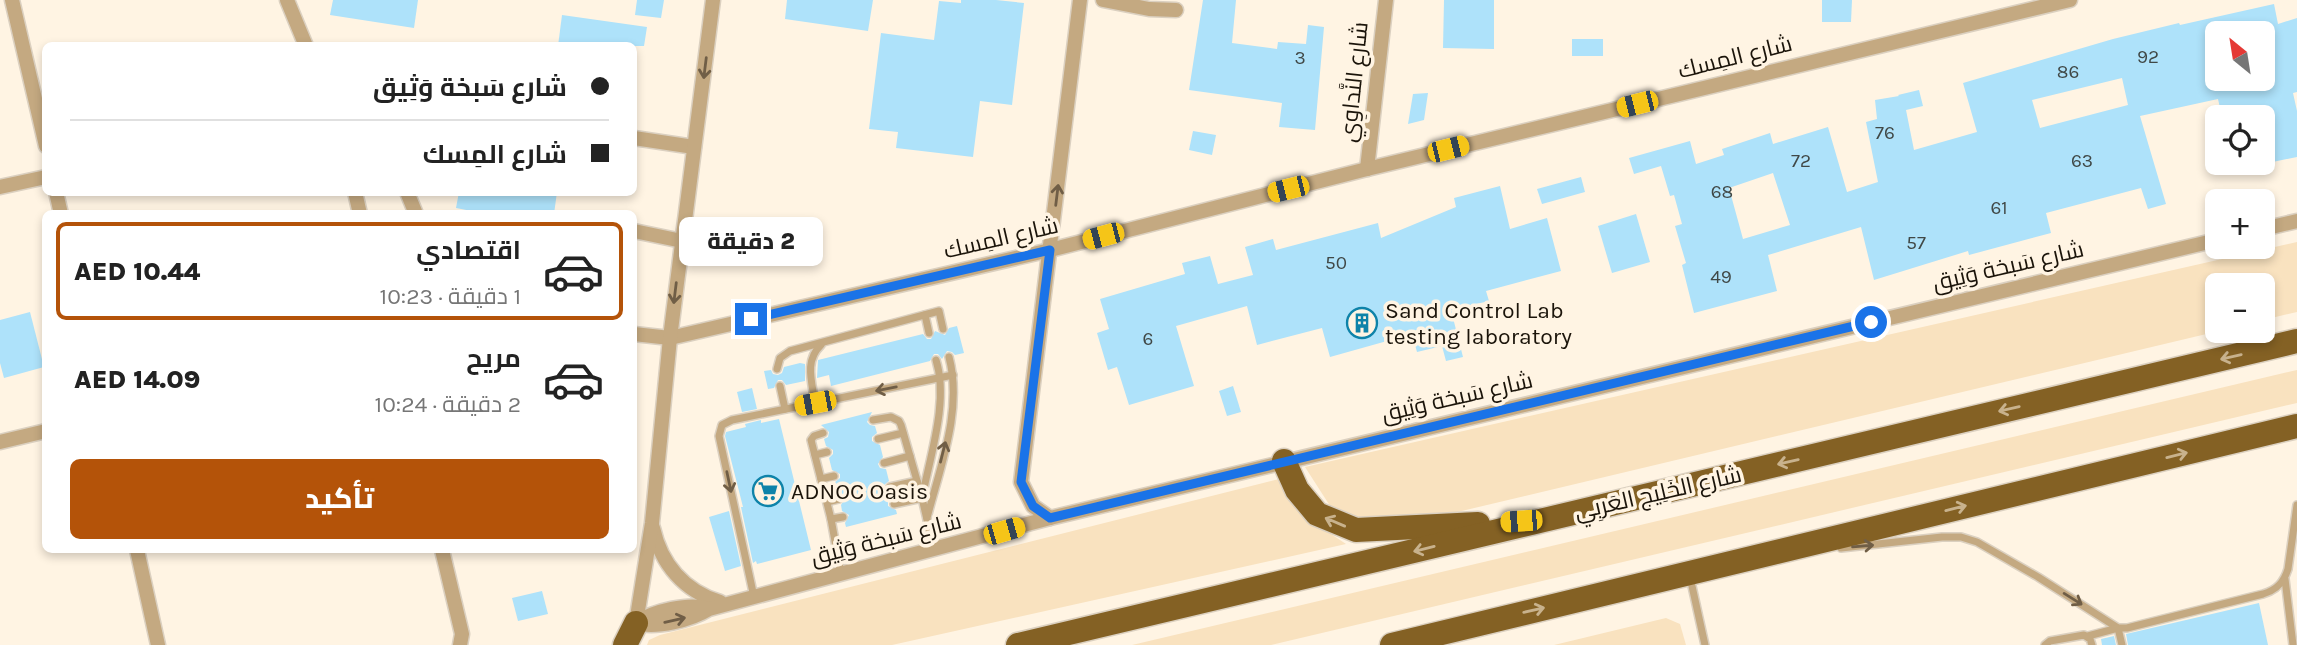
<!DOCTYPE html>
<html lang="ar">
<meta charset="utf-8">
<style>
:root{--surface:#fff;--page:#f2f2f2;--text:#222;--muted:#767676;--line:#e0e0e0;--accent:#b45309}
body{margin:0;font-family:Karla,Cairo,sans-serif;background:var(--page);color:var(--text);direction:rtl;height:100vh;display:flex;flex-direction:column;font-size:26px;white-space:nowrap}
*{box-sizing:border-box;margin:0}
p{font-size:23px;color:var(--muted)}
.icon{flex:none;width:38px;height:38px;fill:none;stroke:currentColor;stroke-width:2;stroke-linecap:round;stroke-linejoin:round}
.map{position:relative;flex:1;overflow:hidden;direction:ltr}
.sheet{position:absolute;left:42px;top:210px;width:595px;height:343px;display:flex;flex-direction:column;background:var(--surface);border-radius:10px;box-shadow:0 4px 10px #0003;direction:rtl}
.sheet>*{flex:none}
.guide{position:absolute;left:42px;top:42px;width:595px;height:154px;border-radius:10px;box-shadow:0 4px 10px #0003;direction:rtl;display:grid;align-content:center;height:154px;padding:0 28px;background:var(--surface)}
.needle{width:46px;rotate:330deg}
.controls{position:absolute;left:2205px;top:21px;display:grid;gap:14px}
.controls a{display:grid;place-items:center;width:70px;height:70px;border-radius:10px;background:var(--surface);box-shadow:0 4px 10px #0003;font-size:35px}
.end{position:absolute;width:32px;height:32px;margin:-16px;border:9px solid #1a73e8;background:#fff;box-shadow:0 0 0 4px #fff}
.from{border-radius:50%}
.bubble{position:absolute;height:49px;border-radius:10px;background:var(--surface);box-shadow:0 4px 10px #0003;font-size:23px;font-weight:800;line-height:49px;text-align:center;direction:rtl}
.car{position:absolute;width:21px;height:42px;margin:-21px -10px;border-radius:9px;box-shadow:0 0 5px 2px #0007;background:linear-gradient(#f5c518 24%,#345 0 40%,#f5c518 0 76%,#345 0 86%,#f5c518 0)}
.guide b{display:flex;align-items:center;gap:24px;height:66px;font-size:26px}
.guide b+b{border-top:2px solid var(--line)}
.guide i{width:18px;height:18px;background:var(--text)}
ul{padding:12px 0 0;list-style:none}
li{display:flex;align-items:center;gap:21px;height:98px;margin:0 14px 10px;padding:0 14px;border:4px solid transparent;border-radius:10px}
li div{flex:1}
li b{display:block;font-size:26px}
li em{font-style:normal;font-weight:800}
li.active{border-color:var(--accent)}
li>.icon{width:63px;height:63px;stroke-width:1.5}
.primary-button{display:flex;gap:14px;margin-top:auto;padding:14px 28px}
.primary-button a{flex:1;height:80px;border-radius:10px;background:var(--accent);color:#fff;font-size:28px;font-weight:800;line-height:80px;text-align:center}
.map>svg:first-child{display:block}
</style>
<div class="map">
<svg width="2297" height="645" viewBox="0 0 2297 645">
<rect width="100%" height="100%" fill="#fff4e3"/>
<g fill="#f9e2bf">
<polygon points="2297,242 2297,312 2263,320 2263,285 2217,285 2219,331 1407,524 1358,522 1332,509 1305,467"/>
<polygon points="2297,370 2297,403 1271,645 1132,645"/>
<polygon points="1279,479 1316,524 1346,544 892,645 647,645 649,640 660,635"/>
<polygon points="1666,618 1680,624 1686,645 1554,645"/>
</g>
<g fill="#aee2fa" fill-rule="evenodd">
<polygon points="333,0 418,0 414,28 330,15"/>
<polygon points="637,0 664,0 661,18 635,15"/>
<polygon points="787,0 873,0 868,31 785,19"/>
<polygon points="961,0 996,0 1024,3 1012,105 980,101 973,157 896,148 898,132 869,129 881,33 934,40 939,1 961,3"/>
<polygon points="1203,0 1236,0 1232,43 1277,49 1278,42 1306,44 1308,25 1324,27 1315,130 1279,127 1282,103 1189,90"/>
<polygon points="1444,0 1494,0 1494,49 1443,48"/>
<polygon points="1822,0 1852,0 1851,22 1822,22"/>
<path d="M2274,4L2278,24L2297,18V92L2293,93L2297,111V157L2263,164V117H2222L2218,99L2140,116L2166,204L2148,209L2141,188L2046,213L2051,233L1969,255L1968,251L1874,280L1861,227L1768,255L1777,291L1694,313L1682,265L1686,263L1675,226L1682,224L1674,195L1670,196L1661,166L1634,174L1629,158L1690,141L1696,164L1724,155L1722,149L1770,133L1773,144L1828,127L1847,192L1878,182L1866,122L1877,119L1875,100L1899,96L1898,95L1919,90L1923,106L1906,110L1914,150L1977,132L1963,83L2113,39L2179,23L2180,25ZM2217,33H2263V79H2217ZM2122,78L2128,105L2040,128L2032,100ZM1773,173L1790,225L1743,239L1729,188Z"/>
<polygon points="562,15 647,27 644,46 558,46"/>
<rect x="1572" y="39" width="31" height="17"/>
<polygon points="1428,93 1424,120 1408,124 1413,94"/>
<polygon points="1193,131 1216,135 1212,155 1189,150"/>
<polygon points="1581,177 1585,192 1542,204 1537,189"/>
<polygon points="1500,186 1510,229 1547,218 1561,271 1486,291 1489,301 1451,310 1463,357 1446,361 1442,346 1417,352 1412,334 1330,357 1322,328 1257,345 1247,306 1176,326 1194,386 1129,405 1117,367 1108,370 1097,333 1109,329 1100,299 1185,274 1182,263 1210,256 1218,284 1253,275 1245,247 1273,239 1276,250 1378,223 1381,238 1456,207 1454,198"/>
<polygon points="459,192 557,192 554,214 487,214 456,208"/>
<polygon points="1636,214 1650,262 1612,273 1598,226"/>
<polygon points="30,312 44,367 4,378 0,363 0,320"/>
<polygon points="957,326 964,353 955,355 952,352 947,351 942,359 938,354 934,354 930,361 831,386 829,375 817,378 818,360 923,334 927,339 931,339 935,331 945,335 949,328"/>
<polygon points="800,363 805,364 805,381 786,385 782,380 778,380 774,388 768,389 764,371 771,370 773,374 778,375 782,373 784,367"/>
<polygon points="1233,386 1241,412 1227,416 1219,391"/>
<polygon points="752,388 757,409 742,412 737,392"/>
<polygon points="872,412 867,422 870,425 875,426 877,433 872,437 872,441 880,445 883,457 878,464 880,468 886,469 889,481 884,485 884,489 892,493 893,498 888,501 888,506 896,510 897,514 846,527 845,523 849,515 842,511 841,505 845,498 843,494 838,493 835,482 840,478 840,474 832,470 829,458 833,454 833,450 826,446 824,439 828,437 829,432 821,425"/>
<polygon points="779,419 811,550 757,564 756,561 753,563 741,507 743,507 725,436 726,432 746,427 745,424 761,420 761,423"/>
<polygon points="729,511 741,566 725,571 709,517"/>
<polygon points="542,591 548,614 518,621 512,598"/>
<polygon points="2259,603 2268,645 2128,645 2126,634"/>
<polygon points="2114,636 2116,645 2102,645 2101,639"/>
</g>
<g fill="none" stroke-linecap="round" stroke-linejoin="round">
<g stroke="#dbd0c0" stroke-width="10">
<g id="service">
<polyline points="925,315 929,333"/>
<polyline points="777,369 780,358 790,351 939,311 943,329"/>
<polyline points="780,386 785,409"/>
<path d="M815,403C812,382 804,361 821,345"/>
<polyline points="873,420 891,417 899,421 901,425 922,498 934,550"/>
<polyline points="823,433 814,436 811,440 831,519 841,574"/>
<polyline points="878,439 903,433"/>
<polyline points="815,455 827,452"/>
<polyline points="884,463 910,456"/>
<polyline points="821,479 834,476"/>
<polyline points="890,487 917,481"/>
<polyline points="827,502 839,499"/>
<path d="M894,504L922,498C930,456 949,401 936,360"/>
<path d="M927,518C940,467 963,410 949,357"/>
<polyline points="831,519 843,517"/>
<path d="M1841,548L1942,537H1961L1977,542L2038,577L2118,628H2127L2263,594C2277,590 2284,582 2288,569L2297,505"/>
<polyline points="1690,577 1705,645"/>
<polyline points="2285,579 2293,645"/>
<polyline points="754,597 719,436 722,425 732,420 953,375"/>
<polyline points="2088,636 2118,628 2122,645"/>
<polyline points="2045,645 2050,641 2084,635 2090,639 2092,645"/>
</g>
</g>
<g stroke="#dbd0c0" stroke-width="17">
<g id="minor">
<polyline points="12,0 46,146"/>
<polyline points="287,0 306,46"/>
<polyline points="1103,0 1149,9 1176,10"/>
<polyline points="634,138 694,147"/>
<polyline points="1367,169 1386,0"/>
<polyline points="0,187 46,177"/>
<polyline points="56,192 61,214"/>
<polyline points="355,192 360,214"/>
<polyline points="407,192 416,214"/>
<polyline points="2263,229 2297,221"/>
<polyline points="634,231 682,241"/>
<polyline points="634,334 670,338 1050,250 1367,169 2070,0"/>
<polyline points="0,442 46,431"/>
<polyline points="1050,518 1033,506 1021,482 1080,0"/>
<path d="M653,528C661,564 684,591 720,602"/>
<polyline points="137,550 158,645"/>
<polyline points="442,550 462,634 460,645"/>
<path d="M709,609C691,602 652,611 636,623C656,629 691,620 709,609L1050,518L2217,240"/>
<polyline points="636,623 652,523 670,338 713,0"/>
</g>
</g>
<g stroke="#dbd0c0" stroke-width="27">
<g id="trunk">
<polyline points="1284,461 1297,490 1317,514 1356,530 1478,524"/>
<polyline points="625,645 636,623"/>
<polyline points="1018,645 2297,341"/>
<polyline points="1392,645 2297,426"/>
</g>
</g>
<use href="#service" stroke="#c4a981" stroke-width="7"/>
<use href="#minor" stroke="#c4a981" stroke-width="14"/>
<use href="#trunk" stroke="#846124" stroke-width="24"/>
</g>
<defs><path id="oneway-shaft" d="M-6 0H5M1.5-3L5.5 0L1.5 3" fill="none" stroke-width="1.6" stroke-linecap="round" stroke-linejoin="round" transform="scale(1.75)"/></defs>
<g stroke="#705e46">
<use href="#oneway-shaft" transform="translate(705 68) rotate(97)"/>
<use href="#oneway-shaft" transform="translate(1057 195) rotate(-83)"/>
<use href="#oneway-shaft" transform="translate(675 293) rotate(97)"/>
<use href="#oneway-shaft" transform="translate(886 389) rotate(169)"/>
<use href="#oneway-shaft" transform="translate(943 452) rotate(-76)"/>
<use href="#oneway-shaft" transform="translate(729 482) rotate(78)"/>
<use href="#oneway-shaft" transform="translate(1863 546) rotate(-5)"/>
<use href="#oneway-shaft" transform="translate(2073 599) rotate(32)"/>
<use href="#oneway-shaft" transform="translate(675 620) rotate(-13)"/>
</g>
<g stroke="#c8b28d">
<use href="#oneway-shaft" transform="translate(2231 357) rotate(167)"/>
<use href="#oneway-shaft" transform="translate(2009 409) rotate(167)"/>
<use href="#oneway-shaft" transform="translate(2177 455) rotate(-14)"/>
<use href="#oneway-shaft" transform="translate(1788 462) rotate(167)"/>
<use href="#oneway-shaft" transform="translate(1956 508) rotate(-14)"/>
<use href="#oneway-shaft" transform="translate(1335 522) rotate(-157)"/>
<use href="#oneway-shaft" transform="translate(1424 549) rotate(166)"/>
<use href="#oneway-shaft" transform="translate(1534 610) rotate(-13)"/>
</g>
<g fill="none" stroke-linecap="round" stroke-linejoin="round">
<polyline stroke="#1a73e8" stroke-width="9" points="751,319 1050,250 1021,482 1033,506 1050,518 1871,322"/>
</g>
<defs>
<g id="building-ring" transform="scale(1.575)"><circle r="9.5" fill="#fff4e3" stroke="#0e83a9" stroke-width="1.5"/><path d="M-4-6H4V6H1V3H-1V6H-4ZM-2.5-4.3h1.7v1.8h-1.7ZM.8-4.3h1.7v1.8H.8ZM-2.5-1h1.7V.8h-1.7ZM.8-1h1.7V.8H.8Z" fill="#0e83a9"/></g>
<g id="supermarket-ring" transform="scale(1.575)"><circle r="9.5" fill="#fff4e3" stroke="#0e83a9" stroke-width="1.5"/><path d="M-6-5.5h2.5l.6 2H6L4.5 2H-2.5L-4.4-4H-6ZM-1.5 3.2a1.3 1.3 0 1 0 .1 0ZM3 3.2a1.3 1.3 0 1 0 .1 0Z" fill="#0e83a9"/></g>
</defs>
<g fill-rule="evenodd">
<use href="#building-ring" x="1362" y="323"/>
<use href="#supermarket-ring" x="768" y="491"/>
</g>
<g text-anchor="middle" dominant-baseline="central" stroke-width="7" stroke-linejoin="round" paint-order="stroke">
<g font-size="19" fill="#404846">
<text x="2148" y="57">92</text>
<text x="1300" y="58">3</text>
<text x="2068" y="72">86</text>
<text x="1885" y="133">76</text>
<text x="1801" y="161">72</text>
<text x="2082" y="161">63</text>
<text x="1722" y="192">68</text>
<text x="1999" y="208">61</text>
<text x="1916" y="243">57</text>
<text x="1336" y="263">50</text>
<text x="1721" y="277">49</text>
<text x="1148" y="339">6</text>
</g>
<g font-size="23" fill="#1b140a" stroke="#fff4e3">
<text transform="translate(1735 57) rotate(-14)">شارع المِسك</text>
<text transform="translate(1354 82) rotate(-84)">شارع النَّداوِي</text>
<text transform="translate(1001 238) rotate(-13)">شارع المِسك</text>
<text transform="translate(2008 266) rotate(-13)">شارع سَبخة وَثِيق</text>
<text transform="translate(1457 397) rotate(-13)">شارع سَبخة وَثِيق</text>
<text transform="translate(1658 493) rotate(-13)">شارع الخَلِيج العَربِي</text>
<text transform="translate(886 539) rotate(-14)">شارع سَبخة وَثِيق</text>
</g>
<g font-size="23" fill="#1b140a" stroke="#fff4e3" text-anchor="start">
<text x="1385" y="310">Sand Control Lab<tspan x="1385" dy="26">testing laboratory</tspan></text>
<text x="791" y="491">ADNOC Oasis</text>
</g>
</g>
</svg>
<div class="controls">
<a><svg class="needle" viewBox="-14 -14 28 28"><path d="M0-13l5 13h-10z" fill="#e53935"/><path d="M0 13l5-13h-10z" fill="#767676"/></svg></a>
<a><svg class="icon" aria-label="locate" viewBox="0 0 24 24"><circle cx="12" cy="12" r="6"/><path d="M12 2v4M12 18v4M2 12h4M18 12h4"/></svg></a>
<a>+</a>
<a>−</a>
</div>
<i class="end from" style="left:1871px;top:322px"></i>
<i class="end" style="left:751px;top:319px"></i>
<div class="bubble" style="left:679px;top:217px;width:144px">2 دقيقة</div>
<i class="car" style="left:1637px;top:104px;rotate:256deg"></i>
<i class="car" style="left:1448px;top:149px;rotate:76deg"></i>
<i class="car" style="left:1288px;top:189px;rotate:256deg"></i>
<i class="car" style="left:1103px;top:236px;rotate:255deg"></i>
<i class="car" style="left:815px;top:403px;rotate:259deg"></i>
<i class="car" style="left:1521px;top:521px;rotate:266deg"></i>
<i class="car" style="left:1004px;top:531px;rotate:74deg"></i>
<div class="guide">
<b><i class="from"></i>شارع سَبخة وَثِيق</b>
<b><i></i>شارع المِسك</b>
</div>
<section class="sheet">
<ul>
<li class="active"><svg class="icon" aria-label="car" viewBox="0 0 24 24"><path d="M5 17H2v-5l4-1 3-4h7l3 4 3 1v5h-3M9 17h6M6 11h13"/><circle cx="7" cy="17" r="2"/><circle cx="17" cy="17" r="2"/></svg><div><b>اقتصادي</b><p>1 دقيقة · 10:23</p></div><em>AED 10.44</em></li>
<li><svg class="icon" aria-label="car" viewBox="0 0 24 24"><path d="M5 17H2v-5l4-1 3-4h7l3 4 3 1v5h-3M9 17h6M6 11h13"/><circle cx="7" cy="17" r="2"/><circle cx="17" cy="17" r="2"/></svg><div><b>مريح</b><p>2 دقيقة · 10:24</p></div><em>AED 14.09</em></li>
</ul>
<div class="primary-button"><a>تأكيد</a></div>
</section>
</div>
